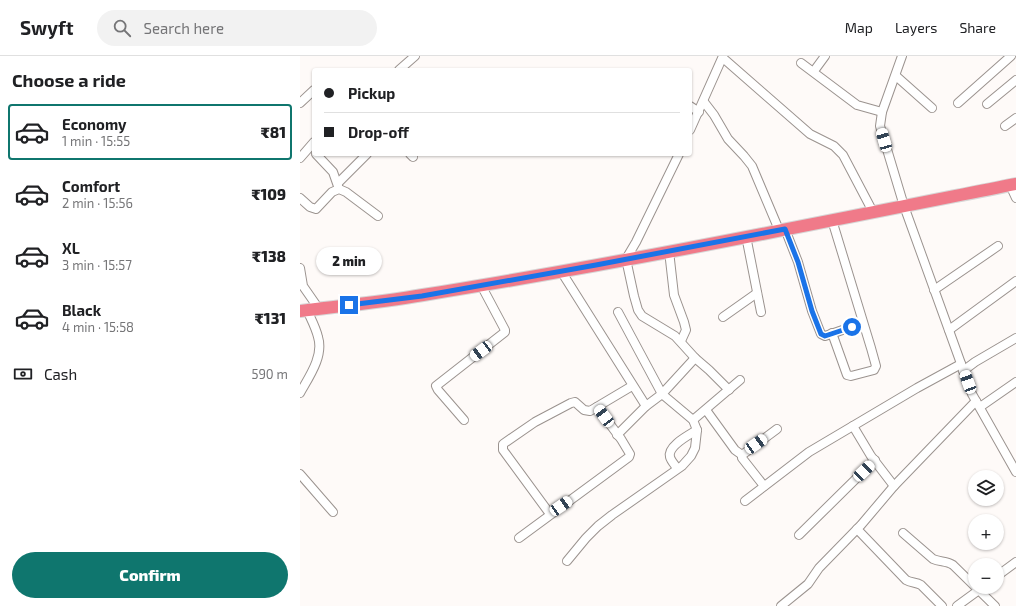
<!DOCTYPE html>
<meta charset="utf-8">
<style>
:root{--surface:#fff;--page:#f2f2f2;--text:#202124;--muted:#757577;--line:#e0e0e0;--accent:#0f766e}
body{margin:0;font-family:"Exo 2",sans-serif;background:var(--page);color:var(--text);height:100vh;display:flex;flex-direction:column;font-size:15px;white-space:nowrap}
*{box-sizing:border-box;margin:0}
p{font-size:13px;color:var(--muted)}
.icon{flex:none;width:22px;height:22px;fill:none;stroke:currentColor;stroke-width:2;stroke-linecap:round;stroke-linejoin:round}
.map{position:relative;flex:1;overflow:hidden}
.details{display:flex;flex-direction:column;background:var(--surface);width:300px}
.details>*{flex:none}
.top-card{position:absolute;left:12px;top:12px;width:380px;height:88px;border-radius:4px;box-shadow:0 1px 3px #0004;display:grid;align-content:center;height:88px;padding:0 12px;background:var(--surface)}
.buttons{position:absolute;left:668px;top:414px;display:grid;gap:8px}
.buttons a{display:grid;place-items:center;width:36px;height:36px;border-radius:50%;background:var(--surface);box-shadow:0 1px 3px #0004;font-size:20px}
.end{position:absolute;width:18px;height:18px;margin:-9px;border:5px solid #1a73e8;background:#fff;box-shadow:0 0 0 2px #fff}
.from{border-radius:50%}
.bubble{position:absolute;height:28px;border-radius:14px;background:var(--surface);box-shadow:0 1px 3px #0004;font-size:13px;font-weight:800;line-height:28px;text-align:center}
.car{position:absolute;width:12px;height:24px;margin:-12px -6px;border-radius:5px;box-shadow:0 0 3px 1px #0007;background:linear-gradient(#fff 24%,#345 0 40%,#fff 0 76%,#345 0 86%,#fff 0)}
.top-card b{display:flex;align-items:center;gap:14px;height:38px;font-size:15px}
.top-card b+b{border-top:1px solid var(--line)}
.top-card i{width:10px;height:10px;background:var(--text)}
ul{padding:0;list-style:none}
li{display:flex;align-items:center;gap:12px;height:56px;margin:0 8px 6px;padding:0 4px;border:2px solid transparent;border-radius:4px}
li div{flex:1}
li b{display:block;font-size:15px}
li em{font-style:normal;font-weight:800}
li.current{border-color:var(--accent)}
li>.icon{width:36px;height:36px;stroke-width:1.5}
h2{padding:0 12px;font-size:18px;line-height:48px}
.pay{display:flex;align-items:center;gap:10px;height:44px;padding:0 12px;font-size:15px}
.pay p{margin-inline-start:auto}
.primary-button{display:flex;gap:8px;margin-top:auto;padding:8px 12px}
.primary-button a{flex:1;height:46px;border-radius:24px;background:var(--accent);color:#fff;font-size:16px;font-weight:800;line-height:46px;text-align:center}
header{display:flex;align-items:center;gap:24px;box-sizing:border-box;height:56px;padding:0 20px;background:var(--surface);border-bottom:1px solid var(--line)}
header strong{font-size:19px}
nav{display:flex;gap:22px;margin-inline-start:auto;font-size:14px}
.search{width:280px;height:36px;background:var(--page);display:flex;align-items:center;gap:10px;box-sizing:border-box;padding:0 14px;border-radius:22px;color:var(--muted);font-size:15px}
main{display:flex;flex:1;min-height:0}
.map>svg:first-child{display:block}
</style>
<header>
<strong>Swyft</strong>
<div class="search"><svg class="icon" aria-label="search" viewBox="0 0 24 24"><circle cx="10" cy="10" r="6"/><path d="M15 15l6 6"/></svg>Search here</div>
<nav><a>Map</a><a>Layers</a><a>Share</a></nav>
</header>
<main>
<section class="details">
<h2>Choose a ride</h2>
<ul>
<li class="current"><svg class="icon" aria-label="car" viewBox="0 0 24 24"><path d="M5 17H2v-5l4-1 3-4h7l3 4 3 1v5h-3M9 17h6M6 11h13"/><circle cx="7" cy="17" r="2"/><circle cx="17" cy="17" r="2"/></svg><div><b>Economy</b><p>1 min · 15:55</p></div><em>₹81</em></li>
<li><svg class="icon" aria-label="car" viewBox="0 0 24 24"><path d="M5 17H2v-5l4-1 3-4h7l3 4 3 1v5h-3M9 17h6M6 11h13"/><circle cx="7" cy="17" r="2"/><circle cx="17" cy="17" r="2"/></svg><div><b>Comfort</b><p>2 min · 15:56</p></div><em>₹109</em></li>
<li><svg class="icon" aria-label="car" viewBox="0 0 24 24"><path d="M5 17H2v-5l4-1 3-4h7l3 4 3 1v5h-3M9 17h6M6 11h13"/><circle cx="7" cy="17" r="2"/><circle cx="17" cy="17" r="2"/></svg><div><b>XL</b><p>3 min · 15:57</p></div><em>₹138</em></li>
<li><svg class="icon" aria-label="car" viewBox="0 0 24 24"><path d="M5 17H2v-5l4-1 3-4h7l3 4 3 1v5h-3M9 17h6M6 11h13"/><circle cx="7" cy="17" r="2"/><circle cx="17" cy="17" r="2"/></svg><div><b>Black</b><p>4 min · 15:58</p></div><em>₹131</em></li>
</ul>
<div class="pay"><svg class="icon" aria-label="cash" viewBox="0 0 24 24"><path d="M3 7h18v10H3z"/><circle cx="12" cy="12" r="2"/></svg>Cash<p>590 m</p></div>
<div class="primary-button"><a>Confirm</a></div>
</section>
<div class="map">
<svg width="716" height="550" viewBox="0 0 716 550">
<rect width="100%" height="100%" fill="#fefaf8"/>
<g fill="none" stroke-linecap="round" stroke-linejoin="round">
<g stroke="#9b938f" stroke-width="10">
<g id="minor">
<polyline points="602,0 582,56 580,70 604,150 672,338 716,416"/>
<polyline points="423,2 510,78 534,90 543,99 573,156"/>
<polyline points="501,7 557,49 582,56"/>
<polyline points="99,14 115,0"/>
<polyline points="514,15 525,0"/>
<polyline points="596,20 632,52"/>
<polyline points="404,46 414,59 428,83 444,100 452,110 479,174"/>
<polyline points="0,47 14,34"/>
<polyline points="658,47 711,0"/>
<polyline points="687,48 716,24"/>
<polyline points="390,50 399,56"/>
<polyline points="705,70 716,62"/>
<polyline points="390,74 423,0"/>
<polyline points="16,98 33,116 39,133"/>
<polyline points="110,98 113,101"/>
<polyline points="379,98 336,186 326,203 334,240 338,254 342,260 375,280 395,302 409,314 429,334"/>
<polyline points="0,102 14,86"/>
<polyline points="38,127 67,98"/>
<polyline points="710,129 716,142"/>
<polyline points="0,142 10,151 16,153 32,136 39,133 46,136 78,160"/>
<polyline points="485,173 498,206 512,255 521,278 525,280 563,267"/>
<polyline points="446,180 461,256"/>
<polyline points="369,195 374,239 384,266 386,274 381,285"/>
<polyline points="0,212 3,230 19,253"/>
<polyline points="261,215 346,350"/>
<polyline points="634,234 698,190"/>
<polyline points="423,261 457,237"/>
<polyline points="649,274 716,225"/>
<polyline points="532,277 547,319 551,320 574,314 576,310 571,292 532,164"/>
<polyline points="663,315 675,306 716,282"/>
<path d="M0,337C9,321 24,300 18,281C16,272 11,263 7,254"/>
<polyline points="680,351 716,326"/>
<polyline points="406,354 435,394 442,399"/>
<polyline points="164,364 138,334 136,330 205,276 205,274 181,229"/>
<polyline points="393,364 440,324"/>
<polyline points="553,370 571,400 594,430"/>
<polyline points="317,379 346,350 362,338 395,302"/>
<path d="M377,412C375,409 371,405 370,401C367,390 389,379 397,374"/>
<polyline points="0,418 33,456"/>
<polyline points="464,430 442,402 442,399 477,373"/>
<polyline points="445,445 509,396 617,332 661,308"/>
<polyline points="250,458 203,394 203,388 235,366 271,347 275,346 284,354 290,355 332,330"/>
<path d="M557,473L606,524C611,527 616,526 621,529L642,550"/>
<path d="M603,477L633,503C640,506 647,505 653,509L695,550"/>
<polyline points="499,479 575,404"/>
<polyline points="219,482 329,401 330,398 321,383 297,351"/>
<polyline points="267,505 286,482 298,470 312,459 382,410 391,400 395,392 397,374 393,364 362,338 318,256"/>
<polyline points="697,520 716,506"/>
<polyline points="481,550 508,528 519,512 561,469 594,430 676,345"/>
<polyline points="657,550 683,531"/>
</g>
</g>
<g stroke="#d7d6d6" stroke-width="14">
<path id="highway" d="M0,255C41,250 83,246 123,239C322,207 519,167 716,128"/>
</g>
<use href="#minor" stroke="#fff" stroke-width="8"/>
<use href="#highway" stroke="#f07a89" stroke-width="12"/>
</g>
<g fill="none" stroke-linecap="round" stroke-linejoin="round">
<polyline stroke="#1a73e8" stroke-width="5" points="49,249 122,240 296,209 485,173 498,206 512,255 521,278 525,280 552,271"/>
</g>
</svg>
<div class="buttons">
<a><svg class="icon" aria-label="layers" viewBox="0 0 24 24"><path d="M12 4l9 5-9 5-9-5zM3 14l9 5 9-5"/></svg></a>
<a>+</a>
<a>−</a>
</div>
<i class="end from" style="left:552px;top:271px"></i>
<i class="end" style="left:49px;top:249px"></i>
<div class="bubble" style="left:16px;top:191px;width:66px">2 min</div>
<i class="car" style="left:584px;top:84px;rotate:344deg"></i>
<i class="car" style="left:181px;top:295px;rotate:233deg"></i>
<i class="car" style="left:668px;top:326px;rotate:340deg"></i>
<i class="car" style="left:304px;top:360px;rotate:323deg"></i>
<i class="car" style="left:456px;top:388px;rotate:55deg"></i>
<i class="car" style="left:564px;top:415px;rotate:46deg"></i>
<i class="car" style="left:261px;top:450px;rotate:56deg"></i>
<div class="top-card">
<b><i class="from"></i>Pickup</b>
<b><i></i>Drop-off</b>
</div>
</div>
</main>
